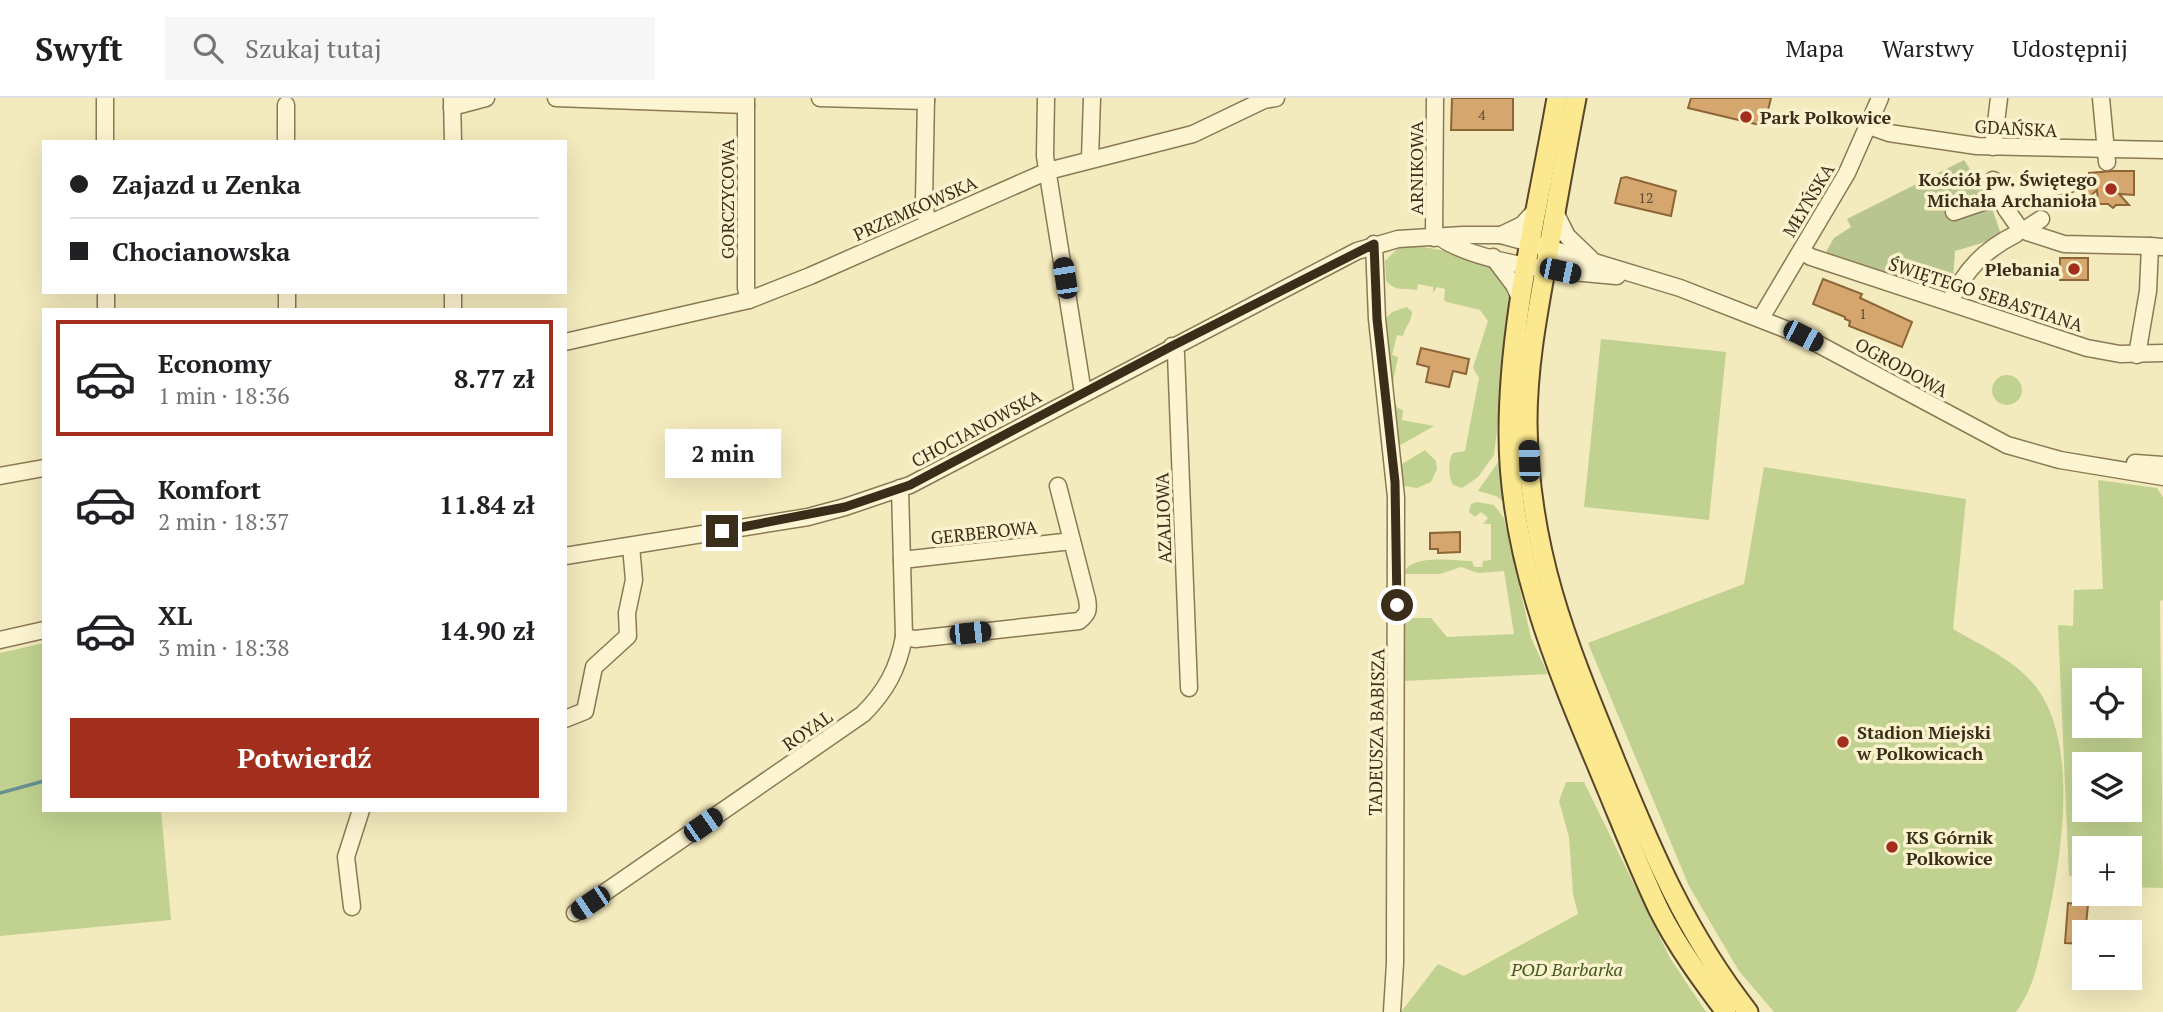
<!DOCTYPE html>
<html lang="pl">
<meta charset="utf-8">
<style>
:root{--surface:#fff;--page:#f6f6f6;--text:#202124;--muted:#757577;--line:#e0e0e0;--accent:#a22e1d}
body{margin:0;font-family:"PT Serif",serif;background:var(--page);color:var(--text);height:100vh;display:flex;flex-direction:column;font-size:26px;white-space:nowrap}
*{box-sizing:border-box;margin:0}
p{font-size:23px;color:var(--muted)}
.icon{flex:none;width:38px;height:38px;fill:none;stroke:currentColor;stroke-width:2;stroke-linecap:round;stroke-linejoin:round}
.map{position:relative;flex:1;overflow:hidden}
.panel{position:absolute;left:42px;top:210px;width:525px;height:504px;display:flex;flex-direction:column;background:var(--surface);border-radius:0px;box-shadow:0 7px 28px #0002}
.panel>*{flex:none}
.guide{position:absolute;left:42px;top:42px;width:525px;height:154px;border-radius:0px;box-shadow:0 7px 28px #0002;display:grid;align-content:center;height:154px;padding:0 28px;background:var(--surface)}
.buttons{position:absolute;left:2072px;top:570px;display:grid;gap:14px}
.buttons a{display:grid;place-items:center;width:70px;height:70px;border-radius:0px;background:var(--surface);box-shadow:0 7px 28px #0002;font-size:35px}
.end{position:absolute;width:32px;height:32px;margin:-16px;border:9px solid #3a2e1a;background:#fff;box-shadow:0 0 0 4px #fff}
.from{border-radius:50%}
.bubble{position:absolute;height:49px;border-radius:0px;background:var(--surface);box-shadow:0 7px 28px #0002;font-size:23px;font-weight:700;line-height:49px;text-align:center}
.car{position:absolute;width:21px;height:42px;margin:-21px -10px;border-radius:9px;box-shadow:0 0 5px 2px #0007;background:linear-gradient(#222 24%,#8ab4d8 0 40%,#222 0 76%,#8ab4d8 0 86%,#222 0)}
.guide b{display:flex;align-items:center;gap:24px;height:66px;font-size:26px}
.guide b+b{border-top:2px solid var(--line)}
.guide i{width:18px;height:18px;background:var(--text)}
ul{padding:12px 0 0;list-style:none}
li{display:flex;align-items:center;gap:21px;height:116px;margin:0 14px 10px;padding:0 14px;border:4px solid transparent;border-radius:0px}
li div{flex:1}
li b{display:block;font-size:26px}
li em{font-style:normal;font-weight:700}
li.selected{border-color:var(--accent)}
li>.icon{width:63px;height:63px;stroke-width:1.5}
.action{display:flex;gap:14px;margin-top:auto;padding:14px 28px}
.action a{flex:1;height:80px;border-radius:0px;background:var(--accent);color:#fff;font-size:28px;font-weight:700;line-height:80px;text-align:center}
header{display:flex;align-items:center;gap:42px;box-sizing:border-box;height:98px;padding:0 35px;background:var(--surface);border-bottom:2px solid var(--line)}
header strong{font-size:33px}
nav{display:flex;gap:38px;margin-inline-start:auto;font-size:24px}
.search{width:490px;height:63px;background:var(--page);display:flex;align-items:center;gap:18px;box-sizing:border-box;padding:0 24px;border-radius:0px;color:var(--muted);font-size:26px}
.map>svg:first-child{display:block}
</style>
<header>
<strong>Swyft</strong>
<div class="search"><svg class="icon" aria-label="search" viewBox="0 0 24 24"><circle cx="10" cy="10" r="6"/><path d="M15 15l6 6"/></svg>Szukaj tutaj</div>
<nav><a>Mapa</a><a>Warstwy</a><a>Udostępnij</a></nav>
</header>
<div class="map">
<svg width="2163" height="914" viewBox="0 0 2163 914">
<rect width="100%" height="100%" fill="#f3eabd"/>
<g fill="#c1d290" fill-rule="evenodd">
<path d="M1409,147C1432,150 1471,156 1491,168C1502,176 1507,188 1512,200L1494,357L1478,379L1462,390L1453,387C1448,379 1448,362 1453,355L1465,353L1479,280L1473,270L1488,223L1480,212L1447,204L1444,202L1445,191L1437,189L1433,195V189L1418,186L1417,192C1403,190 1397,194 1386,183L1385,163L1400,148Z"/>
<path d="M1407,209L1412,214C1412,223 1405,229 1403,238L1397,237L1392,257L1398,259C1395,276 1388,295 1398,310L1403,312L1402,322L1434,328L1399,348L1402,366L1425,352L1436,363L1437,371L1431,384L1417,390L1404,388L1401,383L1385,221L1392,214Z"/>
<polygon points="1601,241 1726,254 1709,422 1584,409"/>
<circle cx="2007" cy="292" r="15"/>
<polygon points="1503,357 1508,407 1496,398 1478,393"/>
<path d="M1764,369L1966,401L1953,531C1983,549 2018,563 2039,593C2079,652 2061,763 2046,829C2039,860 2035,888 2016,914H1774L1739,873L1689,788L1588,545L1744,486Z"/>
<path d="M2098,382L2157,390L2163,399V502L2160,503L2163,790L2130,789V751H2084V780L2069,778L2058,527L2073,528L2074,492L2103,491ZM2084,583H2130V628H2084ZM2084,667H2130V712H2084Z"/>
<path d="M1477,404L1494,407L1504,420L1531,540L1548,576L1404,583L1403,520H1431L1447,539L1514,536L1504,473L1478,475L1461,469L1440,476H1403C1411,455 1453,463 1472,463L1474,469H1482L1483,463L1491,462V426H1483L1488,420L1481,414L1475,419L1469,414L1471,406Z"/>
<polygon points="44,545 44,712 161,712 171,822 0,838 0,555"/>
<polygon points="1566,684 1584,684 1670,860 1706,914 1401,914 1438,866 1464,878 1578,816 1573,796 1569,739 1559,703"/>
</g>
<polygon fill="#b8c590" points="1964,62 1988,99 2002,139 1955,153 1952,195 1862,169 1826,154 1834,140 1851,129 1847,121"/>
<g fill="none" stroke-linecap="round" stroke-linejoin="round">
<polyline stroke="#67928d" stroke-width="3.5" points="0,695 44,683"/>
</g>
<g fill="#d5a76e" stroke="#8e6537" stroke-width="2">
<polygon points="1452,0 1513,0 1513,32 1451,32"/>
<polygon points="1691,0 1771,0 1764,28 1688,10"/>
<polygon points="2113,73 2134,73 2134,97 2119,96 2129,107 2116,107 2113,110 2108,106 2098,106 2097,92 2088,100 2084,94 2084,82 2089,82 2089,75"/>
<polygon points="1626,79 1676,93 1671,118 1615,105 1621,80"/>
<rect x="2060" y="160" width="28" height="22"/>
<polygon points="1823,181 1862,196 1860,200 1912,224 1902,249 1849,228 1850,223 1845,221 1845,219 1813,206"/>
<polygon points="1421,250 1469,261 1466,276 1453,273 1449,289 1426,284 1429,269 1417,266"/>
<polygon points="1460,434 1460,454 1438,455 1438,451 1430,451 1430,435"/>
<polygon points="2068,805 2088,807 2084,846 2065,845"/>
</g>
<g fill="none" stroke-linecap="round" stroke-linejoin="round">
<g stroke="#8c7954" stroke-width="19">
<g id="minor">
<polyline points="105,0 105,44"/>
<polyline points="452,0 453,44"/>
<polyline points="556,0 746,7"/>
<polyline points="746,0 746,190 749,202"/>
<polyline points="820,0 926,3"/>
<polyline points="926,0 924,103 927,125"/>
<polyline points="1046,0 1045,58 1083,295"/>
<polyline points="2101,0 2107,64"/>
<polyline points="286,7 286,44"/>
<polyline points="452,9 486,0"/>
<polyline points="1869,28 1889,35 1977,48 2163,52"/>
<polyline points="1993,49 1999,0"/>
<polyline points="1090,61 1092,0"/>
<polyline points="1993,82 2006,111 2018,128"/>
<polyline points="1555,114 1567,138 1590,160"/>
<polyline points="1954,114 1989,102 2070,86"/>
<polyline points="2026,131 2041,121"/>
<polyline points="2027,134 2064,146 2150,148"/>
<polyline points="1501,137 1522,127 1537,111"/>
<polyline points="1434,140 1435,0"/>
<path d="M1441,140C1481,167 1568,174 1617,178"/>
<polyline points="1374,146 1377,221 1396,399 1395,865 1392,914"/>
<polyline points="1801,153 1811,159 2087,250 2120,256 2163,255"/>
<polyline points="1493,159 1514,187 1521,202"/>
<polyline points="106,194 106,212"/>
<polyline points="287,194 287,212"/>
<path d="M1950,204C1965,172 1984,152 2016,136"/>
<polyline points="453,212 453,194"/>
<polyline points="1761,220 1847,75 1880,0"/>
<polyline points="565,244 749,202 810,178 1048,73 1193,36 1264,2 1276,0"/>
<polyline points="1172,248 1176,256 1189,590"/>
<polyline points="2137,257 2148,193 2150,148 2163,149"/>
<polyline points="2135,365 2163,367"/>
<polyline points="0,378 44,370"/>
<polyline points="565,458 808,419 845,409 910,387 1357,153 1398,141 1463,137 1501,137 1548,150 1680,190 1803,238 2007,347 2060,362 2163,379"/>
<polyline points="902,462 1072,443"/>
<path d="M904,539L915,541L1079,523C1088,516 1089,512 1087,501L1058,388"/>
<polyline points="0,542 44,532"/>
<polyline points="565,621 585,613 594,569 628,538 627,515 634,482 631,448"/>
<polyline points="352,809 346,759 361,712"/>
<path d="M575,815L863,616C886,593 898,571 904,539L900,390"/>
</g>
</g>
<g stroke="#594629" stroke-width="23">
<g id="major">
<path d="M1557,0C1538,111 1509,222 1509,335C1509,457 1555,566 1601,676C1620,721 1638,768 1659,812C1677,848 1702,882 1726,914"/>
<path d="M1576,0C1565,57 1555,114 1545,172C1536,222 1527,272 1527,324C1528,453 1567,546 1615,663C1652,754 1687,836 1748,914"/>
</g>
</g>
<use href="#minor" stroke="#fdf5d1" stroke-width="16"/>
<use href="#major" stroke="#fbe88f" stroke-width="19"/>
</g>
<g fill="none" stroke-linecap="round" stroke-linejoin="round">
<polyline stroke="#3a2e1a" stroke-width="9" points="722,433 845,409 910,387 1172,248 1374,146 1377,221 1395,384 1397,507"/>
</g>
<g fill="#a22e1d" stroke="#f9f2cd" stroke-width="2.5">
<circle cx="1746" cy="19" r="7"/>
<circle cx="2111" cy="91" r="7"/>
<circle cx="2074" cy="171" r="7"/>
<circle cx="1843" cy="644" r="7"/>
<circle cx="1892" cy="749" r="7"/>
</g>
<g text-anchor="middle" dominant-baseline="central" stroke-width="7" stroke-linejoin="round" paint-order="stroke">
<g font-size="14" fill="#614c2f">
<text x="1482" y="16">4</text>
<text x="1646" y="99">12</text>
<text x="1863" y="215">1</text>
</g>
<g font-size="18" font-weight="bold" fill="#3a2e1a" stroke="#f9f2cd" text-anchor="start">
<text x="1760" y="19">Park Polkowice</text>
<text x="2097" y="81" text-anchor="end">Kościół pw. Świętego<tspan x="2097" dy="21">Michała Archanioła</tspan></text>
<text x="2060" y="171" text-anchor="end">Plebania</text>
<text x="1857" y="634">Stadion Miejski<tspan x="1857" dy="21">w Polkowicach</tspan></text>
<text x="1906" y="739">KS Górnik<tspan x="1906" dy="21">Polkowice</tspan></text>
</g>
<g font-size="18" fill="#3a2e1a" stroke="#f9f2cd">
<text transform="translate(2016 30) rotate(3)">GDAŃSKA</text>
<text transform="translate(1416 70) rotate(-90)">ARNIKOWA</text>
<text transform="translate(727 101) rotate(-90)">GORCZYCOWA</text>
<text transform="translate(1808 102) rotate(-59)">MŁYŃSKA</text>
<text transform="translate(915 110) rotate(-24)">PRZEMKOWSKA</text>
<text transform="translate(1986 196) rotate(18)">ŚWIĘTEGO SEBASTIANA</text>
<text transform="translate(1902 269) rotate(29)">OGRODOWA</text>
<text transform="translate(976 330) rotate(-28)">CHOCIANOWSKA</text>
<text transform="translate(1163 420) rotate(-92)">AZALIOWA</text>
<text transform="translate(984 434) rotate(-6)">GERBEROWA</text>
<text transform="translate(807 632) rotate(-35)">ROYAL</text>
<text transform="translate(1376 634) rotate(-89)">TADEUSZA BABISZA</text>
</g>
<g font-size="18" font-style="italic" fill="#42591f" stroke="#f9f2cd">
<text x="1567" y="871">POD Barbarka</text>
</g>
</g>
</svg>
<div class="buttons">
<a><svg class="icon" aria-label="locate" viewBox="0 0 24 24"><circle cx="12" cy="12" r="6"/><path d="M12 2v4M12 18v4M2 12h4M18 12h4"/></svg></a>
<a><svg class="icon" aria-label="layers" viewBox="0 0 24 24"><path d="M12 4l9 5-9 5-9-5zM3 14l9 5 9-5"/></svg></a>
<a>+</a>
<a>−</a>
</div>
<i class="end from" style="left:1397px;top:507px"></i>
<i class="end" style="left:722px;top:433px"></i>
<div class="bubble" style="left:665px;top:331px;width:116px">2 min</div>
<i class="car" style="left:1560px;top:173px;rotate:102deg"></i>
<i class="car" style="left:1065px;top:180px;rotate:351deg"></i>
<i class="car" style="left:1803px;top:238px;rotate:117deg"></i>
<i class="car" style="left:1529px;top:363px;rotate:358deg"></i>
<i class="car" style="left:970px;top:535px;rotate:84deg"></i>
<i class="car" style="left:703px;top:727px;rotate:55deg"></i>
<i class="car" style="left:590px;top:805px;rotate:236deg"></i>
<div class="guide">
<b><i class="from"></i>Zajazd u Zenka</b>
<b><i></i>Chocianowska</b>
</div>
<section class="panel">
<ul>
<li class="selected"><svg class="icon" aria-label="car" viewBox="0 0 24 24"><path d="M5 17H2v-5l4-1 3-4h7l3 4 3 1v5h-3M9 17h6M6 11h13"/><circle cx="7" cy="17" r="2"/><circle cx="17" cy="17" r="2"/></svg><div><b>Economy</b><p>1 min · 18:36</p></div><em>8.77 zł</em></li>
<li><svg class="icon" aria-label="car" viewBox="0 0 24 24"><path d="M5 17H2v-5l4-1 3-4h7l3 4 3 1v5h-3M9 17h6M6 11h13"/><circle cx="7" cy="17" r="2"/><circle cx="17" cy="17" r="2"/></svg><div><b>Komfort</b><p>2 min · 18:37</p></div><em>11.84 zł</em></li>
<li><svg class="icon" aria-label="car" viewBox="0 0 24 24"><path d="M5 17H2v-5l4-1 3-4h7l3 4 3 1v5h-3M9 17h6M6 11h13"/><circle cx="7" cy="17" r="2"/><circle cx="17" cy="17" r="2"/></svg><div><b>XL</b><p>3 min · 18:38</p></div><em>14.90 zł</em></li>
</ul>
<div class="action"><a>Potwierdź</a></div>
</section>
</div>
